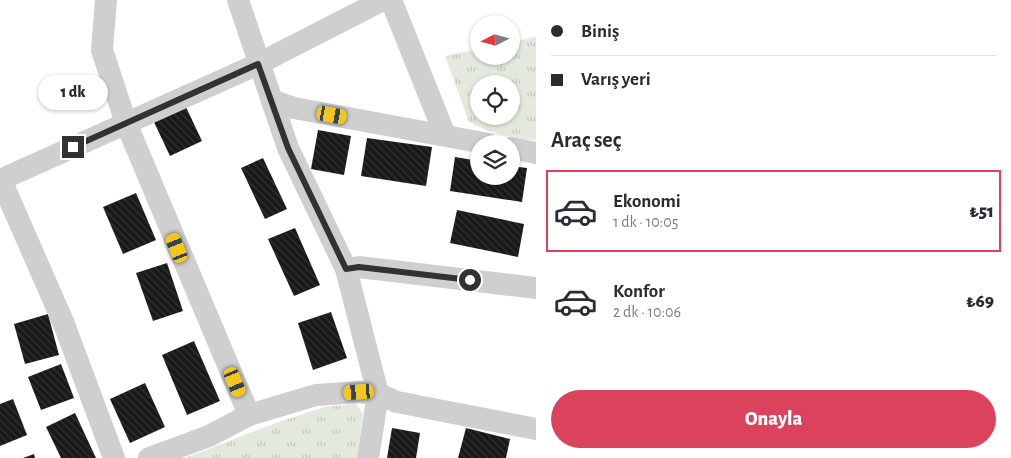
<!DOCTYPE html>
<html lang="tr">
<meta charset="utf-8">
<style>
:root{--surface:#fff;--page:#f2f2f3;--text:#2b2b33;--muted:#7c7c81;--line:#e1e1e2;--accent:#db435c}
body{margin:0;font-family:"Alegreya Sans",sans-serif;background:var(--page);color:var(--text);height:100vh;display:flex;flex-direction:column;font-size:19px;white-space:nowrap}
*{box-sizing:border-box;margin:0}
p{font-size:16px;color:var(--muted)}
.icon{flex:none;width:28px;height:28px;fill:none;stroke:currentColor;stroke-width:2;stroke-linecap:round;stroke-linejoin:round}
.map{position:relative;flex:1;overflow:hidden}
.side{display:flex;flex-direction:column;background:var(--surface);width:475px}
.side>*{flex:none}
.top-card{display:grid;align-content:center;height:110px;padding:0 15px;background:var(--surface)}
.needle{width:32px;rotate:264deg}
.buttons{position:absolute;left:470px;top:15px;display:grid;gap:10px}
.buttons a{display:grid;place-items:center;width:50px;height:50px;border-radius:50%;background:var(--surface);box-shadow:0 1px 4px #0004;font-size:25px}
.end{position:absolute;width:22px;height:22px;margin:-11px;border:6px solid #323232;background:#fff;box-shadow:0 0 0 2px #fff}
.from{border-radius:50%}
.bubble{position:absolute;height:35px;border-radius:18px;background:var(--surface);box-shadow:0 1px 4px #0004;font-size:16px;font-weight:800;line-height:35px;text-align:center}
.car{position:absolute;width:15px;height:30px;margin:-15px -8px;border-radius:6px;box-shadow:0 0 4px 1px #0007;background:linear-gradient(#f5c518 24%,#345 0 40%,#f5c518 0 76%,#345 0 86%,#f5c518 0)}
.top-card b{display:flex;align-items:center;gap:18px;height:48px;font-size:19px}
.top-card b+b{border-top:1px solid var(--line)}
.top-card i{width:12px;height:12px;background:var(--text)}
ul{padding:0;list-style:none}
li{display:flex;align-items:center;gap:15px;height:82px;margin:0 10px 8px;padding:0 5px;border:2px solid transparent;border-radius:0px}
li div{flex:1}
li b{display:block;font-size:19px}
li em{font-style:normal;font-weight:800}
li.on{border-color:var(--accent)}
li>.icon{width:45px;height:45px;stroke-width:1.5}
h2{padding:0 15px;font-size:22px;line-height:60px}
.cta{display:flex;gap:10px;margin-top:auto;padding:10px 15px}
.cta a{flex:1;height:58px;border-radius:30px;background:var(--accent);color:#fff;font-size:20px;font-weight:800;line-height:58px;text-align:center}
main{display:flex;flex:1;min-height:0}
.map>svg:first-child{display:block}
</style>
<main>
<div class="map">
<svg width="536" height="458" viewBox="0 0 536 458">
<defs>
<pattern id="park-tufts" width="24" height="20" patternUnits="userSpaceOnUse" patternTransform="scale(1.25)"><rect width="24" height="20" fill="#e3e9dc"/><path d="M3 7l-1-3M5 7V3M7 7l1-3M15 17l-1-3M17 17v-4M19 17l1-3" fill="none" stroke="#c3c8bd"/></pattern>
<pattern id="building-back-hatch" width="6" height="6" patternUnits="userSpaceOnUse" patternTransform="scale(1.25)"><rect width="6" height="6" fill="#191919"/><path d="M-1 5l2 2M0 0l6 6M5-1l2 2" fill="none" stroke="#323232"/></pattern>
</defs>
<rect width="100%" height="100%" fill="#fff"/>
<g fill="url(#park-tufts)" fill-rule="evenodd">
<path d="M536,37V140C512,139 490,133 469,122L445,56L479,49V56H511V42ZM479,84H511V116H479Z"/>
<polygon points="356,404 363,414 357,458 185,458 273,424 324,407"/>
</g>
<g fill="url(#building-back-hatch)">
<polygon points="185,105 202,141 170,156 153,120"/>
<polygon points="318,130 351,136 344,175 311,169"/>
<polygon points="367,138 432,147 426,186 361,176"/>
<polygon points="455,157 479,161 479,176 511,176 511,166 527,168 522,202 450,191"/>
<polygon points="263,158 287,209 265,219 241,168"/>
<polygon points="136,193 156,240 123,254 103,207"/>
<polygon points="457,210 524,224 518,257 450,243"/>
<polygon points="295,228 320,285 294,296 268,239"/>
<polygon points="167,263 183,311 153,321 136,273"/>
<polygon points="331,312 347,358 313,370 298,323"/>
<polygon points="48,314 59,355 25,364 14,324"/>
<polygon points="194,341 220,401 187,415 162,355"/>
<polygon points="61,364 74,398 41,410 28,377"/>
<polygon points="145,383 165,427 130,443 110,399"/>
<polygon points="13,399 27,435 0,446 0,404"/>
<polygon points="75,413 96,458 61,458 46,427"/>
<polygon points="392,428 420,433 416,458 387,458"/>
<polygon points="466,428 510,439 506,458 458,458"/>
<polygon points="34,454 35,458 23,458"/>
</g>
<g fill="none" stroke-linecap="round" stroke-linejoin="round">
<g stroke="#cfcfcf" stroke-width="22">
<polyline points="106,0 102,50 126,123 249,415"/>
<polyline points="238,0 288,148 346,269 378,394 368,458"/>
<polyline points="391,0 445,135"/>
<polyline points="273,101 294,108 489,144"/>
<polyline points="511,148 536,153"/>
<polyline points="0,180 258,64 383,0"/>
<polyline points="1,180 64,324 114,458"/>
<polyline points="346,269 359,267 536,288"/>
<polyline points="149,458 209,436 249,415 316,395 359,392 378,394 397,402 536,429"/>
</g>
</g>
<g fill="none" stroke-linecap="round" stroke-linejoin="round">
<polyline stroke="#323232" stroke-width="6" points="73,147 258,64 288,148 346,269 359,267 470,280"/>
</g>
</svg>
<div class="buttons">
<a><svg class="needle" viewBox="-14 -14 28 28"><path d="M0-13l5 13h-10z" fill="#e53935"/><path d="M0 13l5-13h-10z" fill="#7c7c81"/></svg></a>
<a><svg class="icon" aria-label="locate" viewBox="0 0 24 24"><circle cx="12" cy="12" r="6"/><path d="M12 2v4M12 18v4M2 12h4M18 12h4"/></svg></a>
<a><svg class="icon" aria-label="layers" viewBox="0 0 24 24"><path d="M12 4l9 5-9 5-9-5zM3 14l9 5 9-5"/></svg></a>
</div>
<i class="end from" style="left:470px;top:280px"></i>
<i class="end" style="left:73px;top:147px"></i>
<div class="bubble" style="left:38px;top:75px;width:70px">1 dk</div>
<i class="car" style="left:332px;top:115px;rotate:100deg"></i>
<i class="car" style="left:177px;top:248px;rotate:338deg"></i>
<i class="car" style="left:235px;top:382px;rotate:157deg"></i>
<i class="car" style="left:359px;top:392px;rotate:266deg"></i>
</div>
<section class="side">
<div class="top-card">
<b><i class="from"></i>Biniş</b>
<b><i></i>Varış yeri</b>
</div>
<h2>Araç seç</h2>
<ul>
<li class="on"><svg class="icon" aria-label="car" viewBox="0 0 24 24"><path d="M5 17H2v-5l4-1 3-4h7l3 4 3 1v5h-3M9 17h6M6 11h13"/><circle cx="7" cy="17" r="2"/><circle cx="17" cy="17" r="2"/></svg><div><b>Ekonomi</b><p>1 dk · 10:05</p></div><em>₺51</em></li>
<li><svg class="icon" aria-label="car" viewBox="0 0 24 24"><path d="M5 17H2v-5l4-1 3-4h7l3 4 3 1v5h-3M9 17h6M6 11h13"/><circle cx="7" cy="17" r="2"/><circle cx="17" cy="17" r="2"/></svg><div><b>Konfor</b><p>2 dk · 10:06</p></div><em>₺69</em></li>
</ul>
<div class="cta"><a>Onayla</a></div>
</section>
</main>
